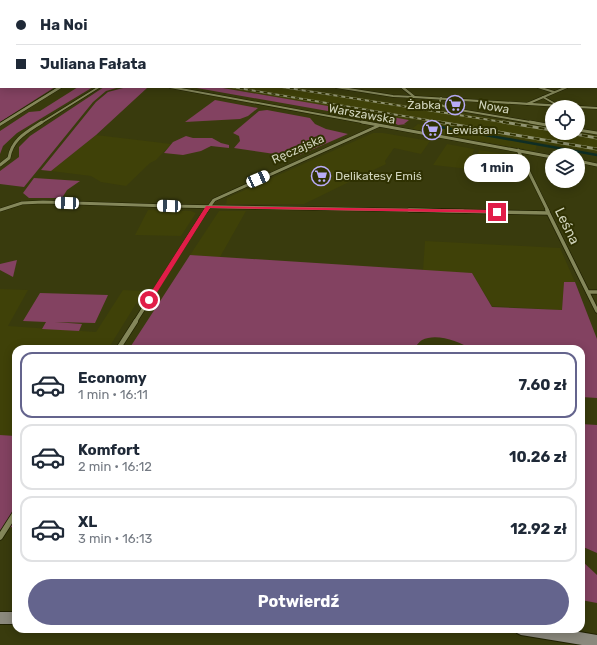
<!DOCTYPE html>
<html lang="pl">
<meta charset="utf-8">
<style>
:root{--surface:#fff;--page:#f6f6f7;--text:#1f2937;--muted:#747a83;--line:#e0e1e3;--accent:#64648d}
body{margin:0;font-family:Rubik,sans-serif;background:var(--page);color:var(--text);height:100vh;display:flex;flex-direction:column;font-size:15px;white-space:nowrap}
*{box-sizing:border-box;margin:0}
p{font-size:13px;color:var(--muted)}
.icon{flex:none;width:22px;height:22px;fill:none;stroke:currentColor;stroke-width:2;stroke-linecap:round;stroke-linejoin:round}
.map{position:relative;flex:1;overflow:hidden}
.details{position:absolute;left:12px;top:345px;width:573px;height:288px;display:flex;flex-direction:column;background:var(--surface);border-radius:12px;box-shadow:0 2px 10px #0003}
.details>*{flex:none}
.banner{position:absolute;left:0px;top:0px;width:597px;height:88px;box-shadow:0 2px 10px #0003;display:grid;align-content:center;height:88px;padding:0 16px;background:var(--surface)}
.buttons{position:absolute;left:545px;top:100px;display:grid;gap:8px}
.buttons a{display:grid;place-items:center;width:40px;height:40px;border-radius:50%;background:var(--surface);box-shadow:0 2px 10px #0003;font-size:20px}
.end{position:absolute;width:18px;height:18px;margin:-9px;border:5px solid #e11d48;background:#fff;box-shadow:0 0 0 2px #fff}
.from{border-radius:50%}
.bubble{position:absolute;height:28px;border-radius:14px;background:var(--surface);box-shadow:0 2px 10px #0003;font-size:13px;font-weight:700;line-height:28px;text-align:center}
.car{position:absolute;width:12px;height:24px;margin:-12px -6px;border-radius:5px;box-shadow:0 0 3px 1px #0007;background:linear-gradient(#fff 24%,#345 0 40%,#fff 0 76%,#345 0 86%,#fff 0)}
.banner b{display:flex;align-items:center;gap:14px;height:38px;font-size:15px}
.banner b+b{border-top:1px solid var(--line)}
.banner i{width:10px;height:10px;background:var(--text)}
ul{padding:7px 0 0;list-style:none}
li{display:flex;align-items:center;gap:12px;height:66px;margin:0 8px 6px;padding:0 8px;border:2px solid var(--line);border-radius:12px}
li div{flex:1}
li b{display:block;font-size:15px}
li em{font-style:normal;font-weight:700}
li.current{border-color:var(--accent)}
li>.icon{width:36px;height:36px;stroke-width:1.5}
.cta{display:flex;gap:8px;margin-top:auto;padding:8px 16px}
.cta a{flex:1;height:46px;border-radius:24px;background:var(--accent);color:#fff;font-size:16px;font-weight:700;line-height:46px;text-align:center}
.map>svg:first-child{display:block}
</style>
<div class="map">
<svg width="597" height="645" viewBox="0 0 597 645">
<rect width="100%" height="100%" fill="#393b0d"/>
<g fill="#3f4108">
<polygon points="217,87 291,87 552,128 552,133 578,132 597,136 597,152 423,123 424,121 409,119 408,120"/>
<polygon points="418,124 537,145 535,151 412,129"/>
<polygon points="373,133 383,133 430,141 421,154 394,148 385,161 386,164 304,204 226,204 227,198"/>
<polygon points="96,135 171,144 156,160 150,163 126,186 101,182 91,176 51,171"/>
<polygon points="447,144 474,149 469,169 433,165"/>
<polygon points="479,150 512,155 515,157 522,173 475,165"/>
<polygon points="148,210 191,211 196,213 181,236 135,235"/>
<polygon points="219,211 246,211 220,257 190,255"/>
<polygon points="425,241 560,248 575,282 564,282 562,310 492,306 472,273 423,271"/>
<polygon points="0,289 28,290 8,326 96,332 123,290 144,291 108,349 16,349 16,436 0,435"/>
</g>
<g fill="#834261">
<polygon points="0,58 1,87 55,87 0,122"/>
<polygon points="78,87 93,87 17,133 3,146 0,154 0,131 29,112 40,111"/>
<polygon points="104,87 120,87 106,91 93,102 24,187 0,184 0,171 19,157 19,147 30,136"/>
<polygon points="127,87 151,87 147,88 96,135 51,171 41,170 96,102 108,92"/>
<polygon points="191,87 217,87 409,120 404,124 407,124 398,125 394,123 394,125 380,122 382,121 373,119 374,118 363,116 360,117 363,114 358,114 356,116"/>
<polygon points="215,100 258,108 248,116 240,119 185,122"/>
<polygon points="267,110 310,118 315,124 326,129 348,134 295,157 234,148 240,141 239,136 233,133 259,111"/>
<polygon points="186,136 193,138 212,138 221,143 229,145 229,148 211,146 201,151 183,155 164,153 173,142"/>
<polygon points="34,178 80,181 67,190 62,198 29,198 23,193"/>
<path d="M190,255L472,273L492,307L562,310L564,282H575L597,339V398L581,397V349H471C459,341 436,333 422,340C419,342 416,346 413,349H129Z"/>
<polygon points="17,260 13,277 0,270 0,264"/>
<polygon points="40,293 108,295 95,323 55,322 82,324 79,331 42,329 46,322 23,321"/>
<polygon points="581,424 597,425 597,553 581,546"/>
<polygon points="0,435 16,436 16,526 0,530"/>
<polygon points="581,560 597,575 597,603 581,600"/>
</g>
<g fill="none" stroke-linecap="round" stroke-linejoin="round">
<polyline stroke="#0f2e25" stroke-width="2.5" points="435,126 597,155"/>
<g stroke="#202101" stroke-width="2">
<g id="minor-far5">
<polyline points="121,0 132,0"/>
<polyline points="437,0 442,1"/>
</g>
</g>
<g stroke="#202101" stroke-width="3">
<g id="minor-far4">
<polyline points="170,87 367,123"/>
<polyline points="336,87 393,96 414,97"/>
<polyline points="538,87 554,92"/>
<polyline points="543,97 557,105"/>
<polyline points="441,98 439,104 448,108 536,123"/>
<polyline points="527,104 567,87"/>
<polyline points="41,123 99,87"/>
</g>
</g>
<g stroke="#202101" stroke-width="4">
<g id="minor-far3">
<polyline points="362,122 552,157"/>
<polyline points="530,122 552,126"/>
<polyline points="578,130 597,133"/>
<polyline points="518,150 548,211"/>
<polyline points="578,161 597,165"/>
<path d="M0,165L9,158C12,139 27,132 42,122"/>
<polyline points="0,210 22,203 43,202 169,206 463,211"/>
<polyline points="206,211 214,200 378,126"/>
</g>
</g>
<g stroke="#202101" stroke-width="5">
<g id="minor-far2">
<polyline points="409,210 548,213"/>
<polyline points="547,210 597,311"/>
<polyline points="588,292 597,292"/>
<polyline points="135,322 206,210"/>
</g>
</g>
<g stroke="#202101" stroke-width="6">
<polyline id="minor-far1" points="118,349 136,321"/>
</g>
<g stroke="#202101" stroke-width="7">
<polyline id="minor" points="0,537 16,512"/>
</g>
<g stroke="#202101" stroke-width="1">
<g id="tertiary">
<rect x="301" y="0" width="3" height="1"/>
<rect x="596" y="15" width="1" height="3"/>
<polygon points="58,87 63,87 0,126 0,123"/>
<polygon points="400,87 404,87 415,96 597,107 597,109 578,108 578,107 560,107 414,98"/>
</g>
</g>
<g stroke="#202101" stroke-width="2">
<g id="secondary">
<rect x="0" y="612" width="16" height="12"/>
<polygon points="515,629 562,629 597,635 597,645 582,645 521,635 517,633"/>
</g>
</g>
<use href="#minor-far5" stroke="#84875a" stroke-width="1.5"/>
<use href="#minor-far4" stroke="#84875a" stroke-width="2"/>
<use href="#minor-far3" stroke="#84875a" stroke-width="3"/>
<use href="#minor-far2" stroke="#84875a" stroke-width="3.5"/>
<use href="#minor-far1" stroke="#84875a" stroke-width="4.5"/>
<use href="#minor" stroke="#84875a" stroke-width="5.5"/>
<use href="#tertiary" fill="#84875a" fill-rule="evenodd"/>
<use href="#secondary" fill="#8b897d" fill-rule="evenodd"/>
<g stroke="#909371" stroke-width="2">
<g id="rail-far1">
<polyline points="232,87 445,123"/>
<polyline points="282,87 509,123"/>
</g>
</g>
<g stroke="#909371" stroke-width="3">
<g id="rail">
<polyline points="439,122 597,149"/>
<polyline points="503,122 552,130"/>
<polyline points="570,133 597,138"/>
</g>
</g>
<use href="#rail-far1" stroke="#2f3102" stroke-width="1.5" stroke-dasharray="4" stroke-linecap="butt"/>
<use href="#rail" stroke="#2f3102" stroke-width="2" stroke-dasharray="6" stroke-linecap="butt"/>
</g>
<polygon fill="#e11d48" points="206,206 497,210 499,212 497,213 210,208 151,302 147,302 146,300"/>
<defs>
<g id="supermarket-ring" transform="scale(1)"><circle r="9.5" fill="#2f3102" stroke="#b8abf7" stroke-width="1.5"/><path d="M-6-5.5h2.5l.6 2H6L4.5 2H-2.5L-4.4-4H-6ZM-1.5 3.2a1.3 1.3 0 1 0 .1 0ZM3 3.2a1.3 1.3 0 1 0 .1 0Z" fill="#b8abf7"/></g>
</defs>
<g fill-rule="evenodd">
<use href="#supermarket-ring" x="455" y="105"/>
<use href="#supermarket-ring" x="432" y="130"/>
<use href="#supermarket-ring" x="321" y="176"/>
</g>
<g text-anchor="middle" dominant-baseline="central" stroke-width="4" stroke-linejoin="round" paint-order="stroke">
<g font-size="12" fill="#d1d4bc" stroke="#2f3102" text-anchor="start">
<text x="441" y="105" text-anchor="end">Żabka</text>
<text x="446" y="130">Lewiatan</text>
<text x="335" y="176">Delikatesy Emiś</text>
</g>
<g font-size="12" fill="#d1d4bc" stroke="#2f3102">
<text transform="translate(494 107) rotate(10)">Nowa</text>
<text transform="translate(362 114) rotate(10)">Warszawska</text>
<text transform="translate(298 149) rotate(-24)">Ręczajska</text>
</g>
<g font-size="14" fill="#d1d4bc" stroke="#2f3102">
<text transform="translate(567 226) rotate(64)">Leśna</text>
</g>
</g>
</svg>
<div class="buttons">
<a><svg class="icon" aria-label="locate" viewBox="0 0 24 24"><circle cx="12" cy="12" r="6"/><path d="M12 2v4M12 18v4M2 12h4M18 12h4"/></svg></a>
<a><svg class="icon" aria-label="layers" viewBox="0 0 24 24"><path d="M12 4l9 5-9 5-9-5zM3 14l9 5 9-5"/></svg></a>
</div>
<i class="end from" style="left:149px;top:300px"></i>
<i class="end" style="left:497px;top:212px"></i>
<div class="bubble" style="left:464px;top:154px;width:66px">1 min</div>
<i class="car" style="left:258px;top:179px;rotate:66deg"></i>
<i class="car" style="left:67px;top:203px;rotate:272deg"></i>
<i class="car" style="left:169px;top:206px;rotate:272deg"></i>
<div class="banner">
<b><i class="from"></i>Ha Noi</b>
<b><i></i>Juliana Fałata</b>
</div>
<section class="details">
<ul>
<li class="current"><svg class="icon" aria-label="car" viewBox="0 0 24 24"><path d="M5 17H2v-5l4-1 3-4h7l3 4 3 1v5h-3M9 17h6M6 11h13"/><circle cx="7" cy="17" r="2"/><circle cx="17" cy="17" r="2"/></svg><div><b>Economy</b><p>1 min · 16:11</p></div><em>7.60 zł</em></li>
<li><svg class="icon" aria-label="car" viewBox="0 0 24 24"><path d="M5 17H2v-5l4-1 3-4h7l3 4 3 1v5h-3M9 17h6M6 11h13"/><circle cx="7" cy="17" r="2"/><circle cx="17" cy="17" r="2"/></svg><div><b>Komfort</b><p>2 min · 16:12</p></div><em>10.26 zł</em></li>
<li><svg class="icon" aria-label="car" viewBox="0 0 24 24"><path d="M5 17H2v-5l4-1 3-4h7l3 4 3 1v5h-3M9 17h6M6 11h13"/><circle cx="7" cy="17" r="2"/><circle cx="17" cy="17" r="2"/></svg><div><b>XL</b><p>3 min · 16:13</p></div><em>12.92 zł</em></li>
</ul>
<div class="cta"><a>Potwierdź</a></div>
</section>
</div>
